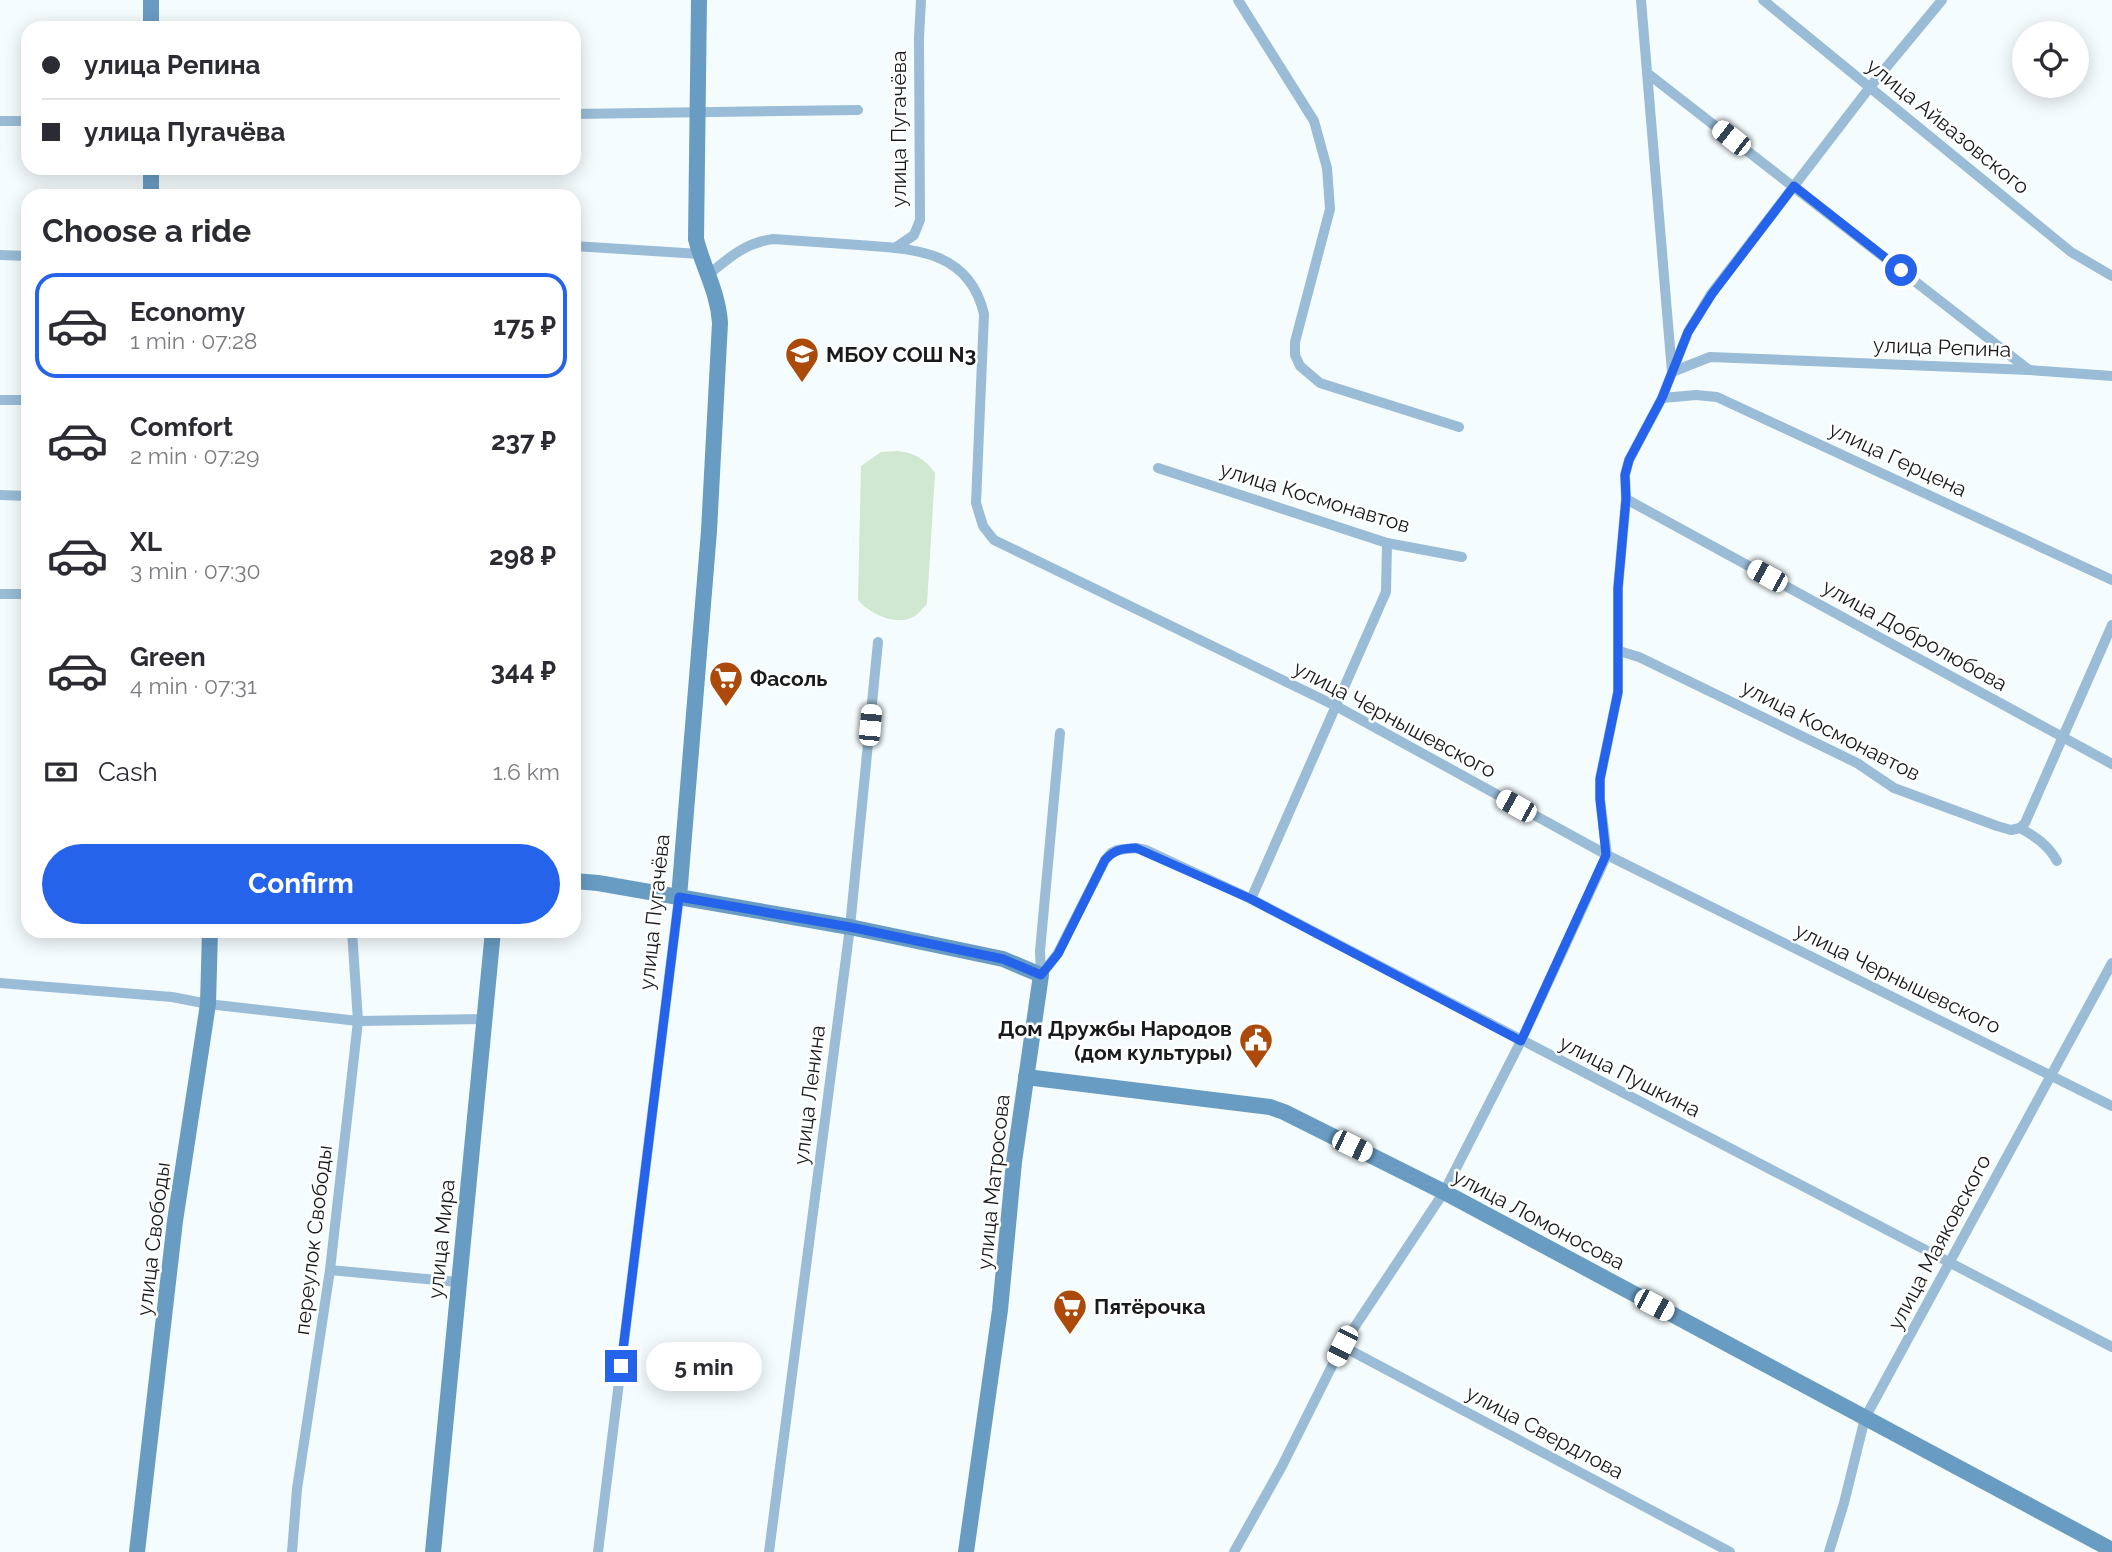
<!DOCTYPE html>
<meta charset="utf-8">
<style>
:root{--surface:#fff;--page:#f7f7f7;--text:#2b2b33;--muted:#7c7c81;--line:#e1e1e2;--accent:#2563eb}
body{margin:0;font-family:Raleway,sans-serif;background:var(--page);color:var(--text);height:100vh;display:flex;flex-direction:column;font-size:26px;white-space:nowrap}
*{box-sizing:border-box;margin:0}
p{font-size:23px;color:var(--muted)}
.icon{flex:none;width:38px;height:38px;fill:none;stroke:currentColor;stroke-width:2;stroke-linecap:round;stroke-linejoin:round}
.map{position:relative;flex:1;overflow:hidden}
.side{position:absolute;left:21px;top:189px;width:560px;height:749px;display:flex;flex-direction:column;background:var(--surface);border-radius:21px;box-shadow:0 4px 18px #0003}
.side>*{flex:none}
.top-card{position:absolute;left:21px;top:21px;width:560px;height:154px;border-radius:21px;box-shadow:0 4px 18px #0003;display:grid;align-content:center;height:154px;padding:0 21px;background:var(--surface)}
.tools{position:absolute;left:2012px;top:21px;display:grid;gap:14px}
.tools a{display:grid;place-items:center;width:77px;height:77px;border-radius:50%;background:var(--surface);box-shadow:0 4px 18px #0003;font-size:35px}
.end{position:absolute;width:32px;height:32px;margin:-16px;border:9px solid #2563eb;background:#fff;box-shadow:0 0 0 4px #fff}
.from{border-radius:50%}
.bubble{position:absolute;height:49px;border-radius:24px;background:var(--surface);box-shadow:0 4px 18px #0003;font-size:23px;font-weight:700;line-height:49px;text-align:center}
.car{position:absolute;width:21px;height:42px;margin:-21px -10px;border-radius:9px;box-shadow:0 0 5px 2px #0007;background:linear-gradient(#fff 24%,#345 0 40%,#fff 0 76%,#345 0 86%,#fff 0)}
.top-card b{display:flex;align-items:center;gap:24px;height:66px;font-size:26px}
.top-card b+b{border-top:2px solid var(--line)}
.top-card i{width:18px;height:18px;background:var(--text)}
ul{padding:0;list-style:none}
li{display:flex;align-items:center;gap:21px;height:105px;margin:0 14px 10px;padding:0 7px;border:4px solid transparent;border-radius:21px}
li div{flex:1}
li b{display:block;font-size:26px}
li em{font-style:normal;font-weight:700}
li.current{border-color:var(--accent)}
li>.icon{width:63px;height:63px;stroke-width:1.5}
h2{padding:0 21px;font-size:32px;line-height:84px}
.pay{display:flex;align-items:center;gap:18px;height:77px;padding:0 21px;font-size:26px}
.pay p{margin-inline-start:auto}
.cta{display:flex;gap:14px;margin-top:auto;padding:14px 21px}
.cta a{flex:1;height:80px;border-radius:42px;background:var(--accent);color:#fff;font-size:28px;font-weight:700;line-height:80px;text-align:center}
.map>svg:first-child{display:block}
</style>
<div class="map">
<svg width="2112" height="1552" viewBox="0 0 2112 1552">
<rect width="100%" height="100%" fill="#f5fcfd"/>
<path fill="#d1e8d0" d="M897,451C914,452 925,459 935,473L927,604C923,608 919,613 915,616C897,627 870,614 858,600L861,466L881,452Z"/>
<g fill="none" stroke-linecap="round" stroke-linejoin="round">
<g stroke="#9abcd6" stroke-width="10">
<polyline points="1238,0 1314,121 1327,168 1330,209 1295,342 1295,355 1300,366 1320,383 1459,427"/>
<polyline points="1641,0 1672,372 1710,357 2029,370 2112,376"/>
<polyline points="1763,0 2071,252 2112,276"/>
<polyline points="1647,73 2029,370"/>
<polyline points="574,114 858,110"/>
<polyline points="0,121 28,121"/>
<polyline points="574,246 700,254"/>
<polyline points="895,248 914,235 920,220 919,38 921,0"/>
<polyline points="0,255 28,256"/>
<path d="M709,274C730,257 745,243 773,239C802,241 830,243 859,245C914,249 969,250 984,314L976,503L983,526L994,540L1336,706L1607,855L2112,1106"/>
<polyline points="1662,398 1696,395 1717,397 2112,580"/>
<polyline points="0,400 28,400"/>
<polyline points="1158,468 1387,543 1462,557"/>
<polyline points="0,495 28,496"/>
<polyline points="1626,499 2112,764"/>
<polyline points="0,594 28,594"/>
<path d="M1619,651L1639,657L1857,763L1894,788L1997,826L2011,830L2020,828C2036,837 2048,845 2057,861"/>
<polyline points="2020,828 2025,823 2112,625"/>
<polyline points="1251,899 1382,601 1386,592 1387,543"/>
<polyline points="1041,975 1058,953 1105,860 1111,853 1117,850 1136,848 1146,850 1251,899 2112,1347"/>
<polyline points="1041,975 1040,951 1060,733"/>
<polyline points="0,983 172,997 208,1004 358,1021 485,1019"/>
<polyline points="330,1270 458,1282"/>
<polyline points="1342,1346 1730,1552"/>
<polyline points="292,1552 297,1489 330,1270 358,1021 352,931"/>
<polyline points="598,1552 679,897"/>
<polyline points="769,1552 850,927 878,642"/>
<polyline points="1234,1552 1282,1466 1342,1346 1444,1192 1521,1041 1607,855 1600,799 1600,779 1618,692 1618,588 1626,499 1625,475 1629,460 1662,398 1688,332 1711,294 1870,87 1942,0"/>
<polyline points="1829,1552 1844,1503 1865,1418 2112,963"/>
</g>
<g stroke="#699cc3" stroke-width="16">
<polyline points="151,0 151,28"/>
<polyline points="151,168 151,196"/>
<polyline points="574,881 598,883 850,927 1003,959 1041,975 1014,1162 1000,1310 966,1552"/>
<path d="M679,897L709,531L720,323C718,291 703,268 696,239L699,0"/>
<polyline points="1026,1077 1270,1107 1284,1112 1444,1192 2112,1550"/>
<polyline points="137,1552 175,1221 208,1004 210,931"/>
<polyline points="433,1552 493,931"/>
</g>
</g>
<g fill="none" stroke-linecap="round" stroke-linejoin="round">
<path stroke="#2563eb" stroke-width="9" d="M621,1366L679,897L850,927L1003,959L1041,975L1058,954L1105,860C1114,850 1123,848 1136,848L1251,899L1521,1041L1606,855L1600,799V779L1618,692V588L1626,499L1625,475L1629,460L1662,398L1688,332L1712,294L1794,186L1901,270"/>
</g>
<defs>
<g id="school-pin" transform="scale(1.75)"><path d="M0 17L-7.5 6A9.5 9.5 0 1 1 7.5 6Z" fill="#ac4a0c" stroke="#fff"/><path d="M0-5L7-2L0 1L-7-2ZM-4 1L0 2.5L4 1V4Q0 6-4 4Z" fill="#fff"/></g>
<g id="supermarket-pin" transform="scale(1.75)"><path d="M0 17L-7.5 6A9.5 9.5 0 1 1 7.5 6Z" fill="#ac4a0c" stroke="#fff"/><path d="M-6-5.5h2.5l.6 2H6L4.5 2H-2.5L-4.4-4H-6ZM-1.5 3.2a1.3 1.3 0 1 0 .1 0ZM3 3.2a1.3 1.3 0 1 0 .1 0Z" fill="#fff"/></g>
<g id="civic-pin" transform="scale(1.75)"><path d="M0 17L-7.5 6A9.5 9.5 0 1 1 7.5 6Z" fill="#ac4a0c" stroke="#fff"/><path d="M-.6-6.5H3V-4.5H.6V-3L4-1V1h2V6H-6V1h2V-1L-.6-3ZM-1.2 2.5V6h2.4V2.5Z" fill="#fff"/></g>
</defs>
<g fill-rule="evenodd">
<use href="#school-pin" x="802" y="354"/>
<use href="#supermarket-pin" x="726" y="678"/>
<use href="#civic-pin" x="1256" y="1040"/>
<use href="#supermarket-pin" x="1070" y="1306"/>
</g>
<g text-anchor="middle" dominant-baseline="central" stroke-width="5" stroke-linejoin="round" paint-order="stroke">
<g font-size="21" fill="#181a1b" stroke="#fff">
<text transform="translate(1948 126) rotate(39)">улица Айвазовского</text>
<text transform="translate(898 129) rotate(-90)">улица Пугачёва</text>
<text transform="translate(1942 347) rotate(2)">улица Репина</text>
<text transform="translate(1898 459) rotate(25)">улица Герцена</text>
<text transform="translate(1315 497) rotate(17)">улица Космонавтов</text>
<text transform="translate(1915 635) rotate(29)">улица Добролюбова</text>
<text transform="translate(1395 719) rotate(28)">улица Чернышевского</text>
<text transform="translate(1831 730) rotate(27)">улица Космонавтов</text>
<text transform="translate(654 912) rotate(-84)">улица Пугачёва</text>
<text transform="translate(1898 978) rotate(26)">улица Чернышевского</text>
<text transform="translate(1630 1076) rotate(27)">улица Пушкина</text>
<text transform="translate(809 1095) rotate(-83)">улица Ленина</text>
<text transform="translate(993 1182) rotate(-84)">улица Матросова</text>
<text transform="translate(1539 1219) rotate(28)">улица Ломоносова</text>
<text transform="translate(153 1239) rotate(-83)">улица Свободы</text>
<text transform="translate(441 1239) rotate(-84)">улица Мира</text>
<text transform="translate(313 1240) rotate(-83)">переулок Свободы</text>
<text transform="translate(1939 1242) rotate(-62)">улица Маяковского</text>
<text transform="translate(1545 1432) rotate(28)">улица Свердлова</text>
</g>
<g font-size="21" font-weight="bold" fill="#181a1b" stroke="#fff" text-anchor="start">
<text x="826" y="354">МБОУ СОШ N3</text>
<text x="750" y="678">Фасоль</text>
<text x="1232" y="1028" text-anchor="end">Дом Дружбы Народов<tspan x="1232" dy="24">(дом культуры)</tspan></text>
<text x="1094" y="1306">Пятёрочка</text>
</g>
</g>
</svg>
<div class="tools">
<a><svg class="icon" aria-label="locate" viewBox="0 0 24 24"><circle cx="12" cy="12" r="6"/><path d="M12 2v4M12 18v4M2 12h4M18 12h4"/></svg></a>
</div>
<i class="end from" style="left:1901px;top:270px"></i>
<i class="end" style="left:621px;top:1366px"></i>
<div class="bubble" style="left:646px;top:1342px;width:116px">5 min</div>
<i class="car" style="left:1731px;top:138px;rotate:308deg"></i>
<i class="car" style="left:1767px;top:576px;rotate:299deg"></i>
<i class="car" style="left:870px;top:725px;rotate:5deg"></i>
<i class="car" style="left:1516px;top:806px;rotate:299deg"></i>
<i class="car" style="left:1352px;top:1146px;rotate:116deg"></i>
<i class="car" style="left:1654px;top:1305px;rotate:118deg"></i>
<i class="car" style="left:1342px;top:1346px;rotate:207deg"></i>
<div class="top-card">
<b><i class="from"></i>улица Репина</b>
<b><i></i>улица Пугачёва</b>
</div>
<section class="side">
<h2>Choose a ride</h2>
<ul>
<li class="current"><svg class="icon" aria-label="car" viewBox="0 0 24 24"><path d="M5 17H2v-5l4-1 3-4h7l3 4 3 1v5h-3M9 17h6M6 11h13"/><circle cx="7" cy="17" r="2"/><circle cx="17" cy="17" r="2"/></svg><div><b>Economy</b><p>1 min · 07:28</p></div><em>175 ₽</em></li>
<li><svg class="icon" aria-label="car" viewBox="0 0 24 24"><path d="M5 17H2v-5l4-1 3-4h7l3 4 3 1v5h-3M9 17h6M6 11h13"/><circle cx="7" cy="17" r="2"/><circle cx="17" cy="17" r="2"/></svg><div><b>Comfort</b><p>2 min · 07:29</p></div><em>237 ₽</em></li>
<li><svg class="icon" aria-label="car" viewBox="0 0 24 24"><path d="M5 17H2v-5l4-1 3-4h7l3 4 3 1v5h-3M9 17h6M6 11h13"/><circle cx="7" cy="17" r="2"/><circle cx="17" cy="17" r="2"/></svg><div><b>XL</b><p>3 min · 07:30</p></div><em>298 ₽</em></li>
<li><svg class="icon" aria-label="car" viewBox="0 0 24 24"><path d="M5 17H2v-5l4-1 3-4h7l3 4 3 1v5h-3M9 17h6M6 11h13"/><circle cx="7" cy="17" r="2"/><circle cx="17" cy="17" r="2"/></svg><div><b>Green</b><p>4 min · 07:31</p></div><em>344 ₽</em></li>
</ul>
<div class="pay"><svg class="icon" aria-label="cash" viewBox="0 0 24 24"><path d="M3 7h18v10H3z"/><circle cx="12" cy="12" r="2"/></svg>Cash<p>1.6 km</p></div>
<div class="cta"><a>Confirm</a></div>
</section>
</div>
